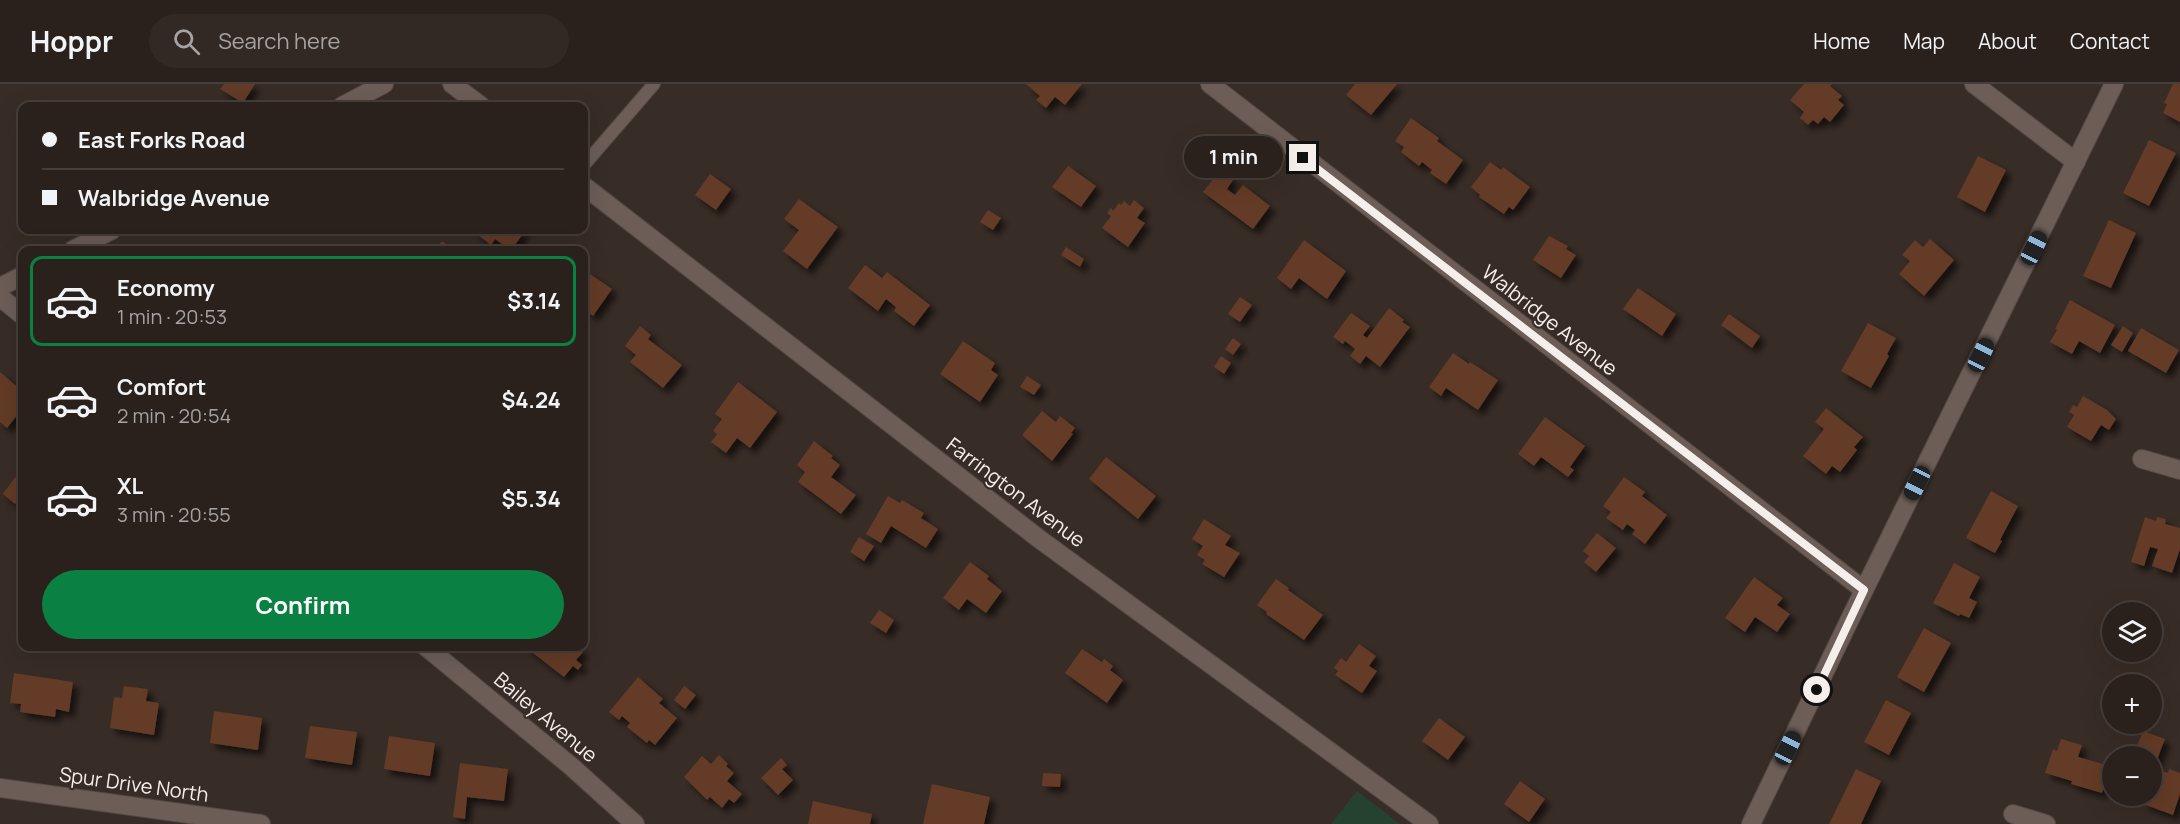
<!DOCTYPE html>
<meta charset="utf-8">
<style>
:root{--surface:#2a211c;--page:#322925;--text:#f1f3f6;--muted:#a5a3a3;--line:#463e3b;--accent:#0b8043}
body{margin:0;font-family:Manrope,sans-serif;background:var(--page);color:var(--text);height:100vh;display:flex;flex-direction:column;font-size:22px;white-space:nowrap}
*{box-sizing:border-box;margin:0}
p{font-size:20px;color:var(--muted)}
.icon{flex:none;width:33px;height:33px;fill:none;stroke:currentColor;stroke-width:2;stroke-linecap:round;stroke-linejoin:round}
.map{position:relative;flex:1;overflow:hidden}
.drawer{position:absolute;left:18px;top:162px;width:570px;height:405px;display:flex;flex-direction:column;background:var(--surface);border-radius:12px;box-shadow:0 6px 24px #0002,0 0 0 2px var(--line)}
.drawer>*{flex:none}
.top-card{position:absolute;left:18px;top:18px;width:570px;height:132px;border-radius:12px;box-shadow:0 6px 24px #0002,0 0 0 2px var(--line);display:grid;align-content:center;height:132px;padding:0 24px;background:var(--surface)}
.buttons{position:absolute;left:2102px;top:518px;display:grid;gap:12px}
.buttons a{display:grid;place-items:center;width:60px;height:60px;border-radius:50%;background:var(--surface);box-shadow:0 6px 24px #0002,0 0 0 2px var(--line);font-size:30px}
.end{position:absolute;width:27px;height:27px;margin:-14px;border:8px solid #f6eeea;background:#111;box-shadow:0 0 0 3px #111}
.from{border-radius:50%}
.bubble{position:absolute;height:42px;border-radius:21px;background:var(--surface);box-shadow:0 6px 24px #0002,0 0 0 2px var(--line);font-size:20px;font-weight:700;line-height:42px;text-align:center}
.car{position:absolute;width:18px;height:36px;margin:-18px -9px;border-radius:8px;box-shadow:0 0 4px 2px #0007;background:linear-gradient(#222 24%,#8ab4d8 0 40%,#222 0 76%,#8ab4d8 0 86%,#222 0)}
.top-card b{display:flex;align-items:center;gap:21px;height:57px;font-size:22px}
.top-card b+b{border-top:2px solid var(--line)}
.top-card i{width:15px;height:15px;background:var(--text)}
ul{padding:10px 0 0;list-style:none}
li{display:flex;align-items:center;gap:18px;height:90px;margin:0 12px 9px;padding:0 12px;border:3px solid transparent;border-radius:12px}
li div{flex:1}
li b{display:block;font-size:22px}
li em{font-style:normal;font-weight:700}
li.current{border-color:var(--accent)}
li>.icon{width:54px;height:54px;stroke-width:1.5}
.cta{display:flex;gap:12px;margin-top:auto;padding:12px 24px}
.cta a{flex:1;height:69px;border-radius:36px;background:var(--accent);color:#fff;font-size:24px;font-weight:700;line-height:69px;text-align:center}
header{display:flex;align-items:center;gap:36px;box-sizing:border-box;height:84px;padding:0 30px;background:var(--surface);border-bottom:2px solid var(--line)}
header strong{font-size:28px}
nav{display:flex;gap:33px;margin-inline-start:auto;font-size:21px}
.search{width:420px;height:54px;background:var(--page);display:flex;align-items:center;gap:15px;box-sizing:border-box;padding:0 21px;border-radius:33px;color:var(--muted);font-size:22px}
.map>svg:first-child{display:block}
</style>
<header>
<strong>Hoppr</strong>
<div class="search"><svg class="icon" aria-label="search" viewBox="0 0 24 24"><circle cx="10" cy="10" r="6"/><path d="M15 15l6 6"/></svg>Search here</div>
<nav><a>Home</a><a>Map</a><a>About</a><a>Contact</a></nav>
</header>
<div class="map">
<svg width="2180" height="740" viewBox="0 0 2180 740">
<defs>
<filter id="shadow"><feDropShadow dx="5.5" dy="5.5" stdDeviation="3" flood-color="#0009"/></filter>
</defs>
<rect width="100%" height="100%" fill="#382c26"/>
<polygon fill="#254230" points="1357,707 1400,740 1331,740"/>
<g fill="#643b27" filter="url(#shadow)">
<polygon points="224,0 255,0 243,19 220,5"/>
<polygon points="1026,0 1082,0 1065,21 1055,13 1046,24 1036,16 1040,12"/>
<polygon points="1355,0 1397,0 1371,31 1346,11"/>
<polygon points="1804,0 1832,0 1830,2 1842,12 1838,16 1844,21 1830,38 1824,33 1818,40 1813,36 1808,41 1800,34 1804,28 1790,16"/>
<polygon points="2173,0 2180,0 2180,38 2163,29 2167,20 2164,19"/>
<polygon points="1411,34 1439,54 1437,57 1463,76 1446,100 1430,89 1432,86 1422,78 1419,82 1401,68 1404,63 1395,57"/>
<polygon points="2149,56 2176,69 2149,122 2123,109"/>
<polygon points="1978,72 2006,86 1985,128 1957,113"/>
<polygon points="1490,78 1501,86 1503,83 1530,103 1513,126 1509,123 1504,130 1479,113 1480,111 1471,103"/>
<polygon points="1068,82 1096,102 1081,123 1052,103"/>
<polygon points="1220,86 1233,96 1227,105 1235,111 1243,101 1270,122 1253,145 1203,108"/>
<polygon points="710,90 731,105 716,126 695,111"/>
<polygon points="799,115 838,143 807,185 783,167 799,146 784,135"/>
<polygon points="1134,116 1144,124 1137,134 1145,139 1128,163 1102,144 1111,132 1107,129 1111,124 1113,127 1119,119 1121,121 1124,117 1130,122"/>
<polygon points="988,126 1001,134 993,146 980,138"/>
<polygon points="2109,136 2136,149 2111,204 2083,192"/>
<polygon points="474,146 526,146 511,166 495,155 491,161 473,147"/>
<polygon points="1549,152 1568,162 1566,165 1576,171 1561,194 1533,176"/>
<polygon points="1930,155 1954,176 1924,212 1899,190 1910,177 1902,171 1915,156 1923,163"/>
<polygon points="1304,156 1346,187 1327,215 1299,194 1291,205 1277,194"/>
<polygon points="442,157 455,166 435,166"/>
<polygon points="1066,163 1084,175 1080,183 1061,171"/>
<polygon points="865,181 882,194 887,188 930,221 914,242 894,227 896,223 886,215 878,227 848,204"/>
<polygon points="584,186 612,205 593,232 584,225"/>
<polygon points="1638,204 1676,230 1662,252 1623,225"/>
<polygon points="1240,213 1252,221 1240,238 1228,230"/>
<polygon points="2070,216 2115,241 2100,269 2079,257 2072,270 2050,258 2057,246 2055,245"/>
<polygon points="1389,224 1404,236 1402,238 1410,243 1380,283 1366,272 1360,280 1350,272 1355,265 1345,257 1343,260 1333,253 1351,229 1370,242 1363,251 1367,254"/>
<polygon points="1729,230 1760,252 1752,264 1721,241"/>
<polygon points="1868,239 1896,254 1887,270 1889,272 1871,304 1841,287"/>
<polygon points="640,242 651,251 648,255 682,281 663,304 630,278 636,271 625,262"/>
<polygon points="2123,242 2133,249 2122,268 2111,261"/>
<polygon points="2141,244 2179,266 2166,289 2128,267"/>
<polygon points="1233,254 1241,260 1233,271 1225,265"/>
<polygon points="963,257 995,279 991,286 998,291 980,318 940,290"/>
<polygon points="1453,269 1469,280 1470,278 1498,296 1478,326 1446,304 1441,312 1429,303"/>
<polygon points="1221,272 1231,279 1224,290 1214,283"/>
<polygon points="0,288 22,307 22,325 7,344 0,338"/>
<polygon points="1027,292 1041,301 1034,311 1020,303"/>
<polygon points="738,298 777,328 750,364 737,354 726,369 711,358 717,350 713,347 722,335 715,330"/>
<polygon points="2083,312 2107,326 2116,335 2109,346 2101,341 2091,357 2067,343 2074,331 2069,328 2073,321 2077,323"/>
<polygon points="1826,324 1863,353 1854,363 1857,366 1840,388 1832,382 1826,390 1803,372 1824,345 1815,338"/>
<polygon points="1042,327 1056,338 1060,332 1075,344 1071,349 1073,350 1052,377 1022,351"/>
<polygon points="1545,333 1585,362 1570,383 1574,386 1568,393 1541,373 1534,382 1518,370"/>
<polygon points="814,357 833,372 831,374 840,381 831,393 856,411 841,430 798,398 805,388 797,381"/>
<polygon points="1106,373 1156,412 1138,435 1089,395"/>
<polygon points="22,384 22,410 15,420 3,410"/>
<polygon points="1624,393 1645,408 1642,412 1667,431 1645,460 1632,450 1635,446 1627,440 1623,446 1606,434 1611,428 1603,422"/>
<polygon points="1991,407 2018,422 2000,456 2002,457 1995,469 1966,454"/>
<polygon points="888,412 900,419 902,416 924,429 921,434 938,445 926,464 891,442 881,459 866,450"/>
<polygon points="2145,433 2156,437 2157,433 2166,435 2165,440 2180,444 2180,465 2172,489 2152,482 2158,465 2150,463 2144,482 2131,478"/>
<polygon points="1204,435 1231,452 1225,461 1240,469 1224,493 1202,480 1205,476 1197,471 1203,462 1192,455"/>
<polygon points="1597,449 1616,464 1596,488 1584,478 1589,472 1583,467"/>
<polygon points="859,453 874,462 864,477 850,468"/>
<polygon points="970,478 989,492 987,495 1002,507 986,529 967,515 959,526 943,514"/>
<polygon points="1954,479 1980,493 1969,514 1977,518 1969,534 1960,530 1959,532 1933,519"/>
<polygon points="1754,493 1783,514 1777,521 1790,530 1777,548 1755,533 1745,548 1725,534"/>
<polygon points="1276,495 1289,504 1288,506 1323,531 1304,556 1266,530 1267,528 1257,521"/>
<polygon points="879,526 894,536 886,549 870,539"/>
<polygon points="1924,544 1951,559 1924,608 1897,593"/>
<polygon points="1359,560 1376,572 1369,582 1377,587 1362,609 1335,591 1338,587 1334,584 1341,574 1346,578"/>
<polygon points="524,562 576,562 583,568 576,576 582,581 578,586 573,582 564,593"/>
<polygon points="1082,565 1102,578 1104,575 1113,582 1110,586 1123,596 1107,619 1065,589"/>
<polygon points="14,589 73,598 69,628 56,625 55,633 20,628 21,620 10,619"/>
<polygon points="638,593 663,615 659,619 677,634 655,661 649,656 647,659 627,643 630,639 622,632 619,636 609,628"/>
<polygon points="124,602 148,605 146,617 159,619 154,651 110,644 114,613 122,614"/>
<polygon points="684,602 696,611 685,625 674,616"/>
<polygon points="1886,616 1911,629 1889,671 1864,658"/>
<polygon points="214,627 262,634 258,666 210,659"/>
<polygon points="1439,634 1465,653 1448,676 1422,657"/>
<polygon points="310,642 357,648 352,681 305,674"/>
<polygon points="2143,647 2165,655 2155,681 2151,680 2151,672 2133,672"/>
<polygon points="389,652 435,659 430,692 384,685"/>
<polygon points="2061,655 2082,661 2078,673 2110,682 2102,709 2071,700 2072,697 2045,689 2053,665 2057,667"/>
<polygon points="719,671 728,680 726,682 734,689 727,697 742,710 734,719 729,715 722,724 710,713 707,716 684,693 702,672 711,680"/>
<polygon points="781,674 787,681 782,685 793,696 778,711 761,694"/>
<polygon points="460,679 508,685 504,717 467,713 465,735 453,733"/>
<polygon points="1856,685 1881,697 1861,740 1829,740"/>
<polygon points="2169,685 2180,689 2180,710 2173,731 2143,720 2146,711 2151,711 2151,697 2154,688 2162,690 2162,687 2168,689"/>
<polygon points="1043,689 1061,690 1060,703 1042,702"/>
<polygon points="1520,697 1545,715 1529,738 1504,720"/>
<polygon points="932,700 990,713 984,740 923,740"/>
<polygon points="813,717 872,730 870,740 808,740"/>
</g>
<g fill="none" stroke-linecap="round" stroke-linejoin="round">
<g stroke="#534844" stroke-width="14">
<polyline id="service" points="584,81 654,0"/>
</g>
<g stroke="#534844" stroke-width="20">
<g id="minor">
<polyline points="452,0 481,22"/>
<polyline points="1210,0 1864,506"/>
<polyline points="1974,0 2076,78"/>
<polyline points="342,22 384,0"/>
<polyline points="584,102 1038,454 1429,740"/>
<polyline points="73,166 112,146"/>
<polyline points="0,203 22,192"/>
<polyline points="0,213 22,231"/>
<polyline points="2142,375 2180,386"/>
<polyline points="425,562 572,683 635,740"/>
<polyline points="0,704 261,740"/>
<polyline points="2013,730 2046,740"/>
<polyline points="1751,740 1864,506 2114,0"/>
</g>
</g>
<use href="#service" stroke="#6c5d57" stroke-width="12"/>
<use href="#minor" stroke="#6c5d57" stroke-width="18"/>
</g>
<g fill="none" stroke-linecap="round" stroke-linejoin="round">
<polyline stroke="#f6eeea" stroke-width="8" points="1303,74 1864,506 1817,606"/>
</g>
<g text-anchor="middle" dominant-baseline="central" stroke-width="4.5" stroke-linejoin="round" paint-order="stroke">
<g font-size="20" fill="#f6eeea" stroke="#382c26">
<text transform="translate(1550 236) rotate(38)">Walbridge Avenue</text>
<text transform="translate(1016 408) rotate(37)">Farrington Avenue</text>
<text transform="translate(546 633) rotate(40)">Bailey Avenue</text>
<text transform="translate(134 700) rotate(8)">Spur Drive North</text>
</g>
</g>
</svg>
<div class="buttons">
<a><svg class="icon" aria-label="layers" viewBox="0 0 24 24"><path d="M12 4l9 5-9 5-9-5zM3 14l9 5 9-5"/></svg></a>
<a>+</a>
<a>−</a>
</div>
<i class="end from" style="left:1817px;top:606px"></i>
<i class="end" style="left:1303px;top:74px"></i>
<div class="bubble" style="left:1184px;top:52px;width:99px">1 min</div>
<i class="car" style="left:2034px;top:164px;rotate:26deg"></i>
<i class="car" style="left:1981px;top:271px;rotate:26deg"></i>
<i class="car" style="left:1917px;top:399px;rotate:206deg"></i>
<i class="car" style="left:1788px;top:664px;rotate:26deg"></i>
<div class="top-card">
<b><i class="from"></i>East Forks Road</b>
<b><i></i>Walbridge Avenue</b>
</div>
<section class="drawer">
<ul>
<li class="current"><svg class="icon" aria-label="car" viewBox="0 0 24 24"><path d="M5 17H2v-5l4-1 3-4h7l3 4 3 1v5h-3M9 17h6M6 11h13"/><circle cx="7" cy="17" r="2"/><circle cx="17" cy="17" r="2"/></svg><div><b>Economy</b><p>1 min · 20:53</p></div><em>$3.14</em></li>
<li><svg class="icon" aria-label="car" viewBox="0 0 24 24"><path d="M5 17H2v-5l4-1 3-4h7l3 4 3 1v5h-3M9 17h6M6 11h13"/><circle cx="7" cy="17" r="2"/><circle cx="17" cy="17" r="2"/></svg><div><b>Comfort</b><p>2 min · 20:54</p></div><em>$4.24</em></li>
<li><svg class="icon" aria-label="car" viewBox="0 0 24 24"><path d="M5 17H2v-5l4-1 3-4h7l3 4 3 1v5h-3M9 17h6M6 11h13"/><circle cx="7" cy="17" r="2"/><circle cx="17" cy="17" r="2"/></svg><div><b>XL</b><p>3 min · 20:55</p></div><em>$5.34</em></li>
</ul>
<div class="cta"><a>Confirm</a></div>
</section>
</div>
